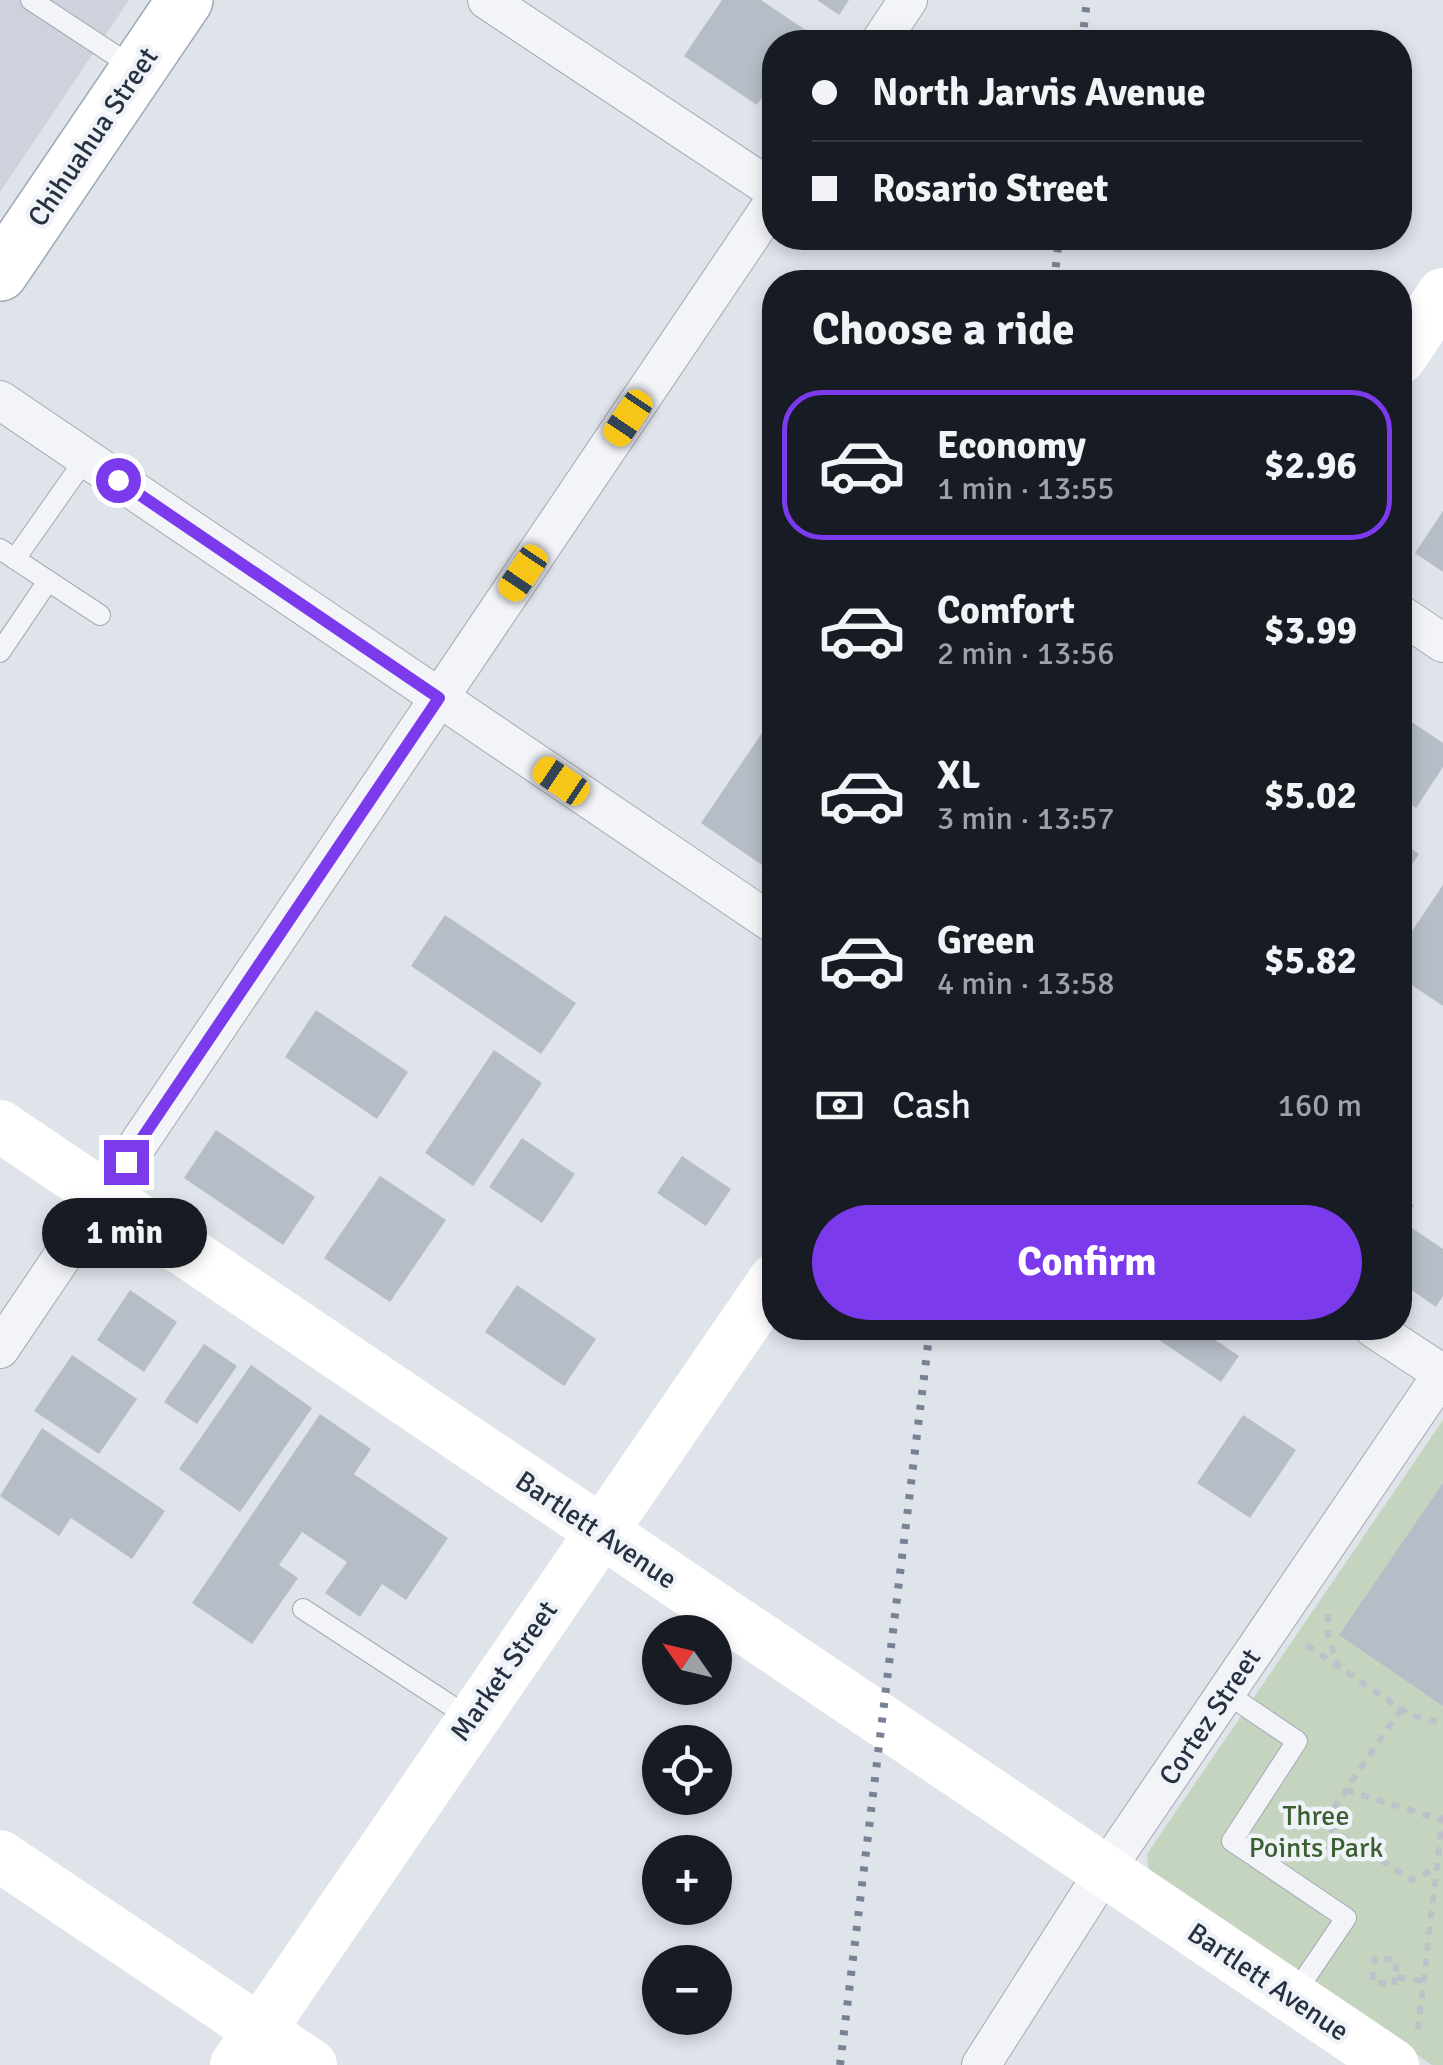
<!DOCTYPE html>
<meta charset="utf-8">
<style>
:root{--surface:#171b24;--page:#242831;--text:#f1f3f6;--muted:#9ea1a6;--line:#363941;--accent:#7c3aed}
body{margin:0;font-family:Signika,sans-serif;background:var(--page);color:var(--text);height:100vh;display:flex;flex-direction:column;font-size:38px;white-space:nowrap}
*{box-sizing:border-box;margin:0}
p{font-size:32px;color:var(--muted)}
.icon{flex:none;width:55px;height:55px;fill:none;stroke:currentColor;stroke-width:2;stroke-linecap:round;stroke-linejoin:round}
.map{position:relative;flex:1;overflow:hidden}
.details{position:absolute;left:762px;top:270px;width:650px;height:1070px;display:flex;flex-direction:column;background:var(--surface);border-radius:40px;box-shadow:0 5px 15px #0003}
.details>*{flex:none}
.hud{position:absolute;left:762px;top:30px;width:650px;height:220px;border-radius:40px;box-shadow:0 5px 15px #0003;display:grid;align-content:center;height:220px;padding:0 50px;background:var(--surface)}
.needle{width:65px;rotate:304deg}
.fabs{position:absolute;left:642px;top:1615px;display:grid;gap:20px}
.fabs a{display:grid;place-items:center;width:90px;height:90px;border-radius:50%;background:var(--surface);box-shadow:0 5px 15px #0003;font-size:50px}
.end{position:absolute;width:45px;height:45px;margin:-22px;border:12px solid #7c3aed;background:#fff;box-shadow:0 0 0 5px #fff}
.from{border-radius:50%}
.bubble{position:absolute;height:70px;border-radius:35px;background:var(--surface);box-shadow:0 5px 15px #0003;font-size:32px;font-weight:700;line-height:70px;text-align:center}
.car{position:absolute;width:30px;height:60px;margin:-30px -15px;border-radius:12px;box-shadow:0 0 8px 2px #0007;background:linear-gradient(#f5c518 24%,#345 0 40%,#f5c518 0 76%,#345 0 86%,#f5c518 0)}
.hud b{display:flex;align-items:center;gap:35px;height:95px;font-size:38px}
.hud b+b{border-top:2px solid var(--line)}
.hud i{width:25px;height:25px;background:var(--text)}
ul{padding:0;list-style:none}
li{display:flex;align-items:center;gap:30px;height:150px;margin:0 20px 15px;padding:0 30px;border:5px solid transparent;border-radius:40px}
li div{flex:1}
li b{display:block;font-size:38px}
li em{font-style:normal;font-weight:700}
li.on{border-color:var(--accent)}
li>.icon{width:90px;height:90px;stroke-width:1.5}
h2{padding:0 50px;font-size:45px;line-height:120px}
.pay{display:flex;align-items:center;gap:25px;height:110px;padding:0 50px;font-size:38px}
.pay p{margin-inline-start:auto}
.cta{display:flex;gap:20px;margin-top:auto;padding:20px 50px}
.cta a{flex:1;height:115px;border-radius:60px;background:var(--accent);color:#fff;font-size:40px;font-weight:700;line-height:115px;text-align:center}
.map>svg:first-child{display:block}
</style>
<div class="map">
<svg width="1443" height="2065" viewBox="0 0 1443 2065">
<rect width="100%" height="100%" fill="#dfe3ea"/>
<polygon fill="#cdd2dc" points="0,0 129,0 0,192"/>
<polygon fill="#c5d4bf" points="1443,1420 1443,2065 1432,2065 1156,1879 1149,1872 1147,1854"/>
<g fill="#b6bdc7">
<polygon points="722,0 761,0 807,31 799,42 775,42 775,79 757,105 684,56"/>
<polygon points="817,0 849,0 839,15"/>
<polygon points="1443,511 1443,572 1415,553"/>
<polygon points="1400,714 1443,743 1443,767 1416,808 1400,797"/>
<polygon points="764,730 775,737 775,874 701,823"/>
<polygon points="1400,841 1419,854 1400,883"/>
<polygon points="1443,885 1443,1006 1400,977 1400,949"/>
<polygon points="445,915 576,1003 541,1054 411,966"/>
<polygon points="316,1010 408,1072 377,1119 285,1057"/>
<polygon points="1400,1025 1412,1032 1400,1050"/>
<polygon points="494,1050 542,1083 473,1186 425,1153"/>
<polygon points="216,1130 315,1197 283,1245 184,1178"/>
<polygon points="522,1138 575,1174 542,1223 489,1187"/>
<polygon points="682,1156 731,1189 706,1226 657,1193"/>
<polygon points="380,1176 446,1220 390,1302 324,1258"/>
<polygon points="1400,1195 1414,1205 1403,1222 1443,1249 1443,1296 1436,1307 1400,1282"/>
<polygon points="517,1285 596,1339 564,1386 485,1332"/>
<polygon points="130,1290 177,1322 144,1372 97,1340"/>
<polygon points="1148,1328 1222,1328 1214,1339 1239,1356 1221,1382 1146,1331"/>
<polygon points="204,1344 237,1366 197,1424 164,1402"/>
<polygon points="72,1355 137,1399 99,1454 34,1411"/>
<polygon points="251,1365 312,1408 240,1512 179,1469"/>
<polygon points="320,1414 371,1449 354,1474 448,1538 406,1600 382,1584 360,1617 325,1593 347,1562 302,1532 279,1565 298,1578 252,1644 192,1603"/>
<polygon points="1243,1415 1296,1450 1250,1518 1197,1483"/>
<polygon points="42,1428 165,1511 132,1559 71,1518 59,1536 0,1496"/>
<polygon points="1443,1483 1443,1706 1339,1635"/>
</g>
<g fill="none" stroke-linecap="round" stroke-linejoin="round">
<g stroke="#a4aab4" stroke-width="22">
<g id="lane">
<polyline points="31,0 136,69"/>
<polyline points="0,549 100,615"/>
<polyline points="15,559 86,458"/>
<polyline points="0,652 48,581"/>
<polyline points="303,1609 470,1718"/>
<polyline points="1226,1693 1297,1741 1232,1841 1346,1918 1293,1996"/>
</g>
</g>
<g stroke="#a4aab4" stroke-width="40">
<g id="street">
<polyline points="487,0 775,191"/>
<polyline points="880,42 908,0"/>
<polyline points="0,400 775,925"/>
<polyline points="1400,614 1443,643"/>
<polyline points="1373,1328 1443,1374"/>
<polyline points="0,1349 775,200"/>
<polyline points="981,2065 1104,1872 1443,1373"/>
</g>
</g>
<g stroke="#9da8b7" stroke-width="58">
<polyline id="primary" points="0,273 185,0"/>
</g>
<g stroke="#bdc1c9" stroke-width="6" stroke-dasharray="8 8" stroke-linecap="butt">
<polyline points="1328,1614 1328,1635 1338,1666"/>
<polyline points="1307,1645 1410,1715 1443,1723"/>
<polyline points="1401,1709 1323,1824 1412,1880 1437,1868"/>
<polyline points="1346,1790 1442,1820"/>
<polyline points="1395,1977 1394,1985 1372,1982 1375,1958 1397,1960 1395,1977 1424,1981"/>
<polyline points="1418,2030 1443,1813"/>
</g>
<use href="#lane" stroke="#f2f4f8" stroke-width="20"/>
<use href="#street" stroke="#f2f4f8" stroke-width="38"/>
<g stroke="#fff" stroke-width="52">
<polyline points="1400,358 1443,294"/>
<polyline points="0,1126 1393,2065"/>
<polyline points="0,1856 311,2065"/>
<polyline points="236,2065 775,1279"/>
</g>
<use href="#primary" stroke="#fff" stroke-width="55"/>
<g stroke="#778395" stroke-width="8" stroke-dasharray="5 10" stroke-linecap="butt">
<polyline points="1082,42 1087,0"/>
<polyline points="1054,282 1059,238"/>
<polyline points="840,2065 930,1328"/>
</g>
</g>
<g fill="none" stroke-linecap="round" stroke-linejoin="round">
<polyline stroke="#7c3aed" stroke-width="12" points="118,480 439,698 126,1162"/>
</g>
<g text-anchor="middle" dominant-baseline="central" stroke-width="9" stroke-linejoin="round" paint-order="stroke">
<g font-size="28" fill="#263142" stroke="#eff2f7">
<text transform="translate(93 137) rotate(-56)">Chihuahua Street</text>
<text transform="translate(596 1530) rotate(34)">Bartlett Avenue</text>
<text transform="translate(504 1671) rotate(-55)">Market Street</text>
<text transform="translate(1210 1717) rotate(-56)">Cortez Street</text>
<text transform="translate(1268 1982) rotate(34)">Bartlett Avenue</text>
</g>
<g font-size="28" fill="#3c5f32" stroke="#eff2f7">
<text x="1316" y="1816">Three<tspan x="1316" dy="32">Points Park</tspan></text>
</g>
</g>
</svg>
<div class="fabs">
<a><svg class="needle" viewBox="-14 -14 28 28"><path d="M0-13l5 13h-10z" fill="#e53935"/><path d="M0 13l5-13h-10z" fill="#9ea1a6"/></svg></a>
<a><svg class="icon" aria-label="locate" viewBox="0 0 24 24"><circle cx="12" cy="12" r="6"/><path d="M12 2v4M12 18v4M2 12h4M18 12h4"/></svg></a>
<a>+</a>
<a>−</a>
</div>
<i class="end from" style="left:118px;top:480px"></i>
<i class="end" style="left:126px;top:1162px"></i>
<div class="bubble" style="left:42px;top:1198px;width:165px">1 min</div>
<i class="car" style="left:628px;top:418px;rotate:214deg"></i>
<i class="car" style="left:523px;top:573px;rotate:214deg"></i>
<i class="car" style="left:561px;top:781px;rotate:304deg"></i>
<div class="hud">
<b><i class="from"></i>North Jarvis Avenue</b>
<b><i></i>Rosario Street</b>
</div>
<section class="details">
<h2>Choose a ride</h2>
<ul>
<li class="on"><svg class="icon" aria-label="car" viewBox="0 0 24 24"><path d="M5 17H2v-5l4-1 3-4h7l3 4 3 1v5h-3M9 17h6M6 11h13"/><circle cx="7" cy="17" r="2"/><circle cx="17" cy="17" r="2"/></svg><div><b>Economy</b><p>1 min · 13:55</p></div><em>$2.96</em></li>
<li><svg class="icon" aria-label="car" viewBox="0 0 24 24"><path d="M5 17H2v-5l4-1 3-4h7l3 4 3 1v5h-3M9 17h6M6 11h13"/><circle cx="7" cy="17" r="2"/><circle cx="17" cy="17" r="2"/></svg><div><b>Comfort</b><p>2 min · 13:56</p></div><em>$3.99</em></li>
<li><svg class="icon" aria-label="car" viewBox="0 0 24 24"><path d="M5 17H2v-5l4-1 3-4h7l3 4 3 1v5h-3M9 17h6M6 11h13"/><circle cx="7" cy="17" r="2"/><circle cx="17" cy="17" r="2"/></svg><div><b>XL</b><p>3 min · 13:57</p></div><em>$5.02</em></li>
<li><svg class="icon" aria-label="car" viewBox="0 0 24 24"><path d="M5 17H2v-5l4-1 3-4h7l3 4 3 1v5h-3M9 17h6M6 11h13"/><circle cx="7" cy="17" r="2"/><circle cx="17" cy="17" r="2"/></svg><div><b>Green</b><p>4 min · 13:58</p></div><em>$5.82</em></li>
</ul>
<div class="pay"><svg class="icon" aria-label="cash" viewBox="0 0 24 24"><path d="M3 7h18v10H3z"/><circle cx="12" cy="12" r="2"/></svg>Cash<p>160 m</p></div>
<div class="cta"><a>Confirm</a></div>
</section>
</div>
